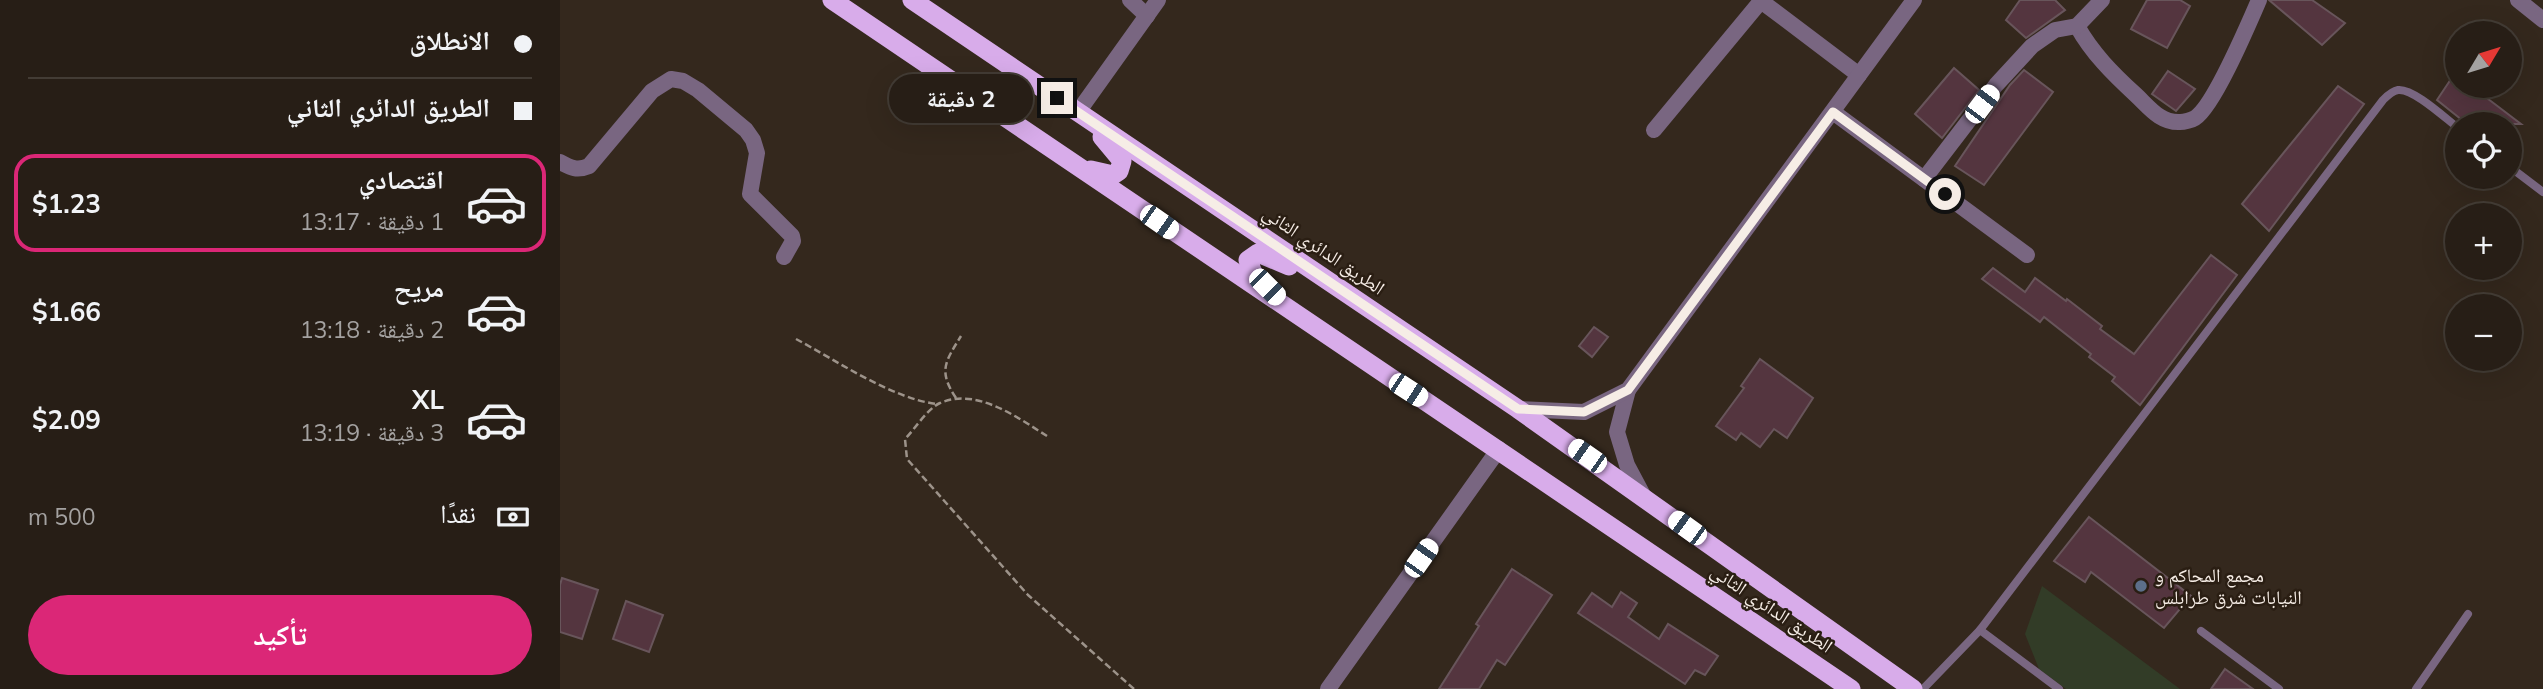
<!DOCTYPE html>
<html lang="ar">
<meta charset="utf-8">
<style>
:root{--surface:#271e16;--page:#2f271f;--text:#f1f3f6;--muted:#a4a2a1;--line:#433c35;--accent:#db2777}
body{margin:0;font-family:Mulish,"Noto Naskh Arabic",sans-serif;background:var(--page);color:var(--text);direction:rtl;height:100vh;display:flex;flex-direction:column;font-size:26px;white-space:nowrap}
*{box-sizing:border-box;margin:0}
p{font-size:23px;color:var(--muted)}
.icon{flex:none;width:38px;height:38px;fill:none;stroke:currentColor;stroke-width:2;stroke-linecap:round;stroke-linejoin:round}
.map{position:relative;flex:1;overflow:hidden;direction:ltr}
.sheet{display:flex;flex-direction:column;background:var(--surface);width:560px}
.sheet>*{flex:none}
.top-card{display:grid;align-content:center;height:154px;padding:0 28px;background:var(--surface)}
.needle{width:46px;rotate:52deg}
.controls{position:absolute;left:1885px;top:21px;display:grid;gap:14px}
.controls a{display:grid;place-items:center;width:77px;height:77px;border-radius:50%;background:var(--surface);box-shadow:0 7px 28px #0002,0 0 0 2px var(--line);font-size:35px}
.end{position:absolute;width:32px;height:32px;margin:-16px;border:9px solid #f6ede6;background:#111;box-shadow:0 0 0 4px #111}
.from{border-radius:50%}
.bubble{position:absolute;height:49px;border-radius:24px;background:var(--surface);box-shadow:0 7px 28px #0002,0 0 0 2px var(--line);font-size:23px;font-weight:700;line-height:49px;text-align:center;direction:rtl}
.car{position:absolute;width:21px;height:42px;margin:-21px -10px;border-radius:9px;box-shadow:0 0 5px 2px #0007;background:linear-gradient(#fff 24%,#345 0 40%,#fff 0 76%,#345 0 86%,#fff 0)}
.top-card b{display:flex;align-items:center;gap:24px;height:66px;font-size:26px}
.top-card b+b{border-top:2px solid var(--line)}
.top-card i{width:18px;height:18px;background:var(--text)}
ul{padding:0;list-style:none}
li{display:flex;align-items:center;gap:21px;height:98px;margin:0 14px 10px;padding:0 14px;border:4px solid transparent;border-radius:21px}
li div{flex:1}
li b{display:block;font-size:26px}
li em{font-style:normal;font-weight:700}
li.on{border-color:var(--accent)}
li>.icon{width:63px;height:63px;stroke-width:1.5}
.pay{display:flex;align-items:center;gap:18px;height:77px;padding:0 28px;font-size:26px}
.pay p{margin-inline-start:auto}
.primary-button{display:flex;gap:14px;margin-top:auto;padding:14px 28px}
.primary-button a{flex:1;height:80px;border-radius:42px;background:var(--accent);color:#fff;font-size:28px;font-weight:700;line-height:80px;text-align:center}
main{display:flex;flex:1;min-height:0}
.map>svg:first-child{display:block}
</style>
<main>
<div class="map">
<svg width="1983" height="689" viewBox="0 0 1983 689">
<rect width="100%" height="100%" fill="#34281d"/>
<polygon fill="#323c27" points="1482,586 1620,689 1506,689 1479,669 1465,634"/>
<g fill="#54353f" stroke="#68555b" stroke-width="2">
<polygon points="1460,0 1495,0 1505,10 1466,38 1446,20"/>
<polygon points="1587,0 1620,0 1630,6 1607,48 1571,29"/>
<polygon points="1709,0 1752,0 1785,23 1762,45"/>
<polygon points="1394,68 1419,90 1382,138 1355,114"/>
<polygon points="1464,70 1493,92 1424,185 1395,166 1450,85"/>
<polygon points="1897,70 1897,86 1911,86 1961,124 1907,124 1877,100"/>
<polygon points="1608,71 1635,89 1616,111 1592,94"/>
<polygon points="1778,86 1804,104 1709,231 1682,204"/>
<polygon points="1651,255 1677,275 1580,405 1552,381 1555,377 1529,357 1531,354 1484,317 1480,322 1422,279 1433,268 1465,292 1475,278 1506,301 1507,299 1542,326 1540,329 1574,354"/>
<polygon points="1034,327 1048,337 1032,357 1019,346"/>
<polygon points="1200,359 1253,398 1227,438 1214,429 1200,447 1181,433 1176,440 1156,426 1184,388 1181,386"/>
<polygon points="1529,517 1631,596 1604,628 1531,572 1525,582 1494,561"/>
<polygon points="952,569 992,595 945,665 937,660 919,689 879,689 919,626 916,624"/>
<polygon points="2,578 38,590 22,639 0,632 0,585"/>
<polygon points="1061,592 1077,603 1068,617 1099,639 1108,624 1158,656 1145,675 1135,670 1125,684 1018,613 1032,593 1052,607"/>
<polygon points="66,601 103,615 89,652 53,639"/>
<polygon points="1665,669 1693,689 1651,689"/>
</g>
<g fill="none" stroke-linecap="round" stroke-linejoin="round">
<g stroke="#9d938a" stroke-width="2.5" stroke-dasharray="7 3.5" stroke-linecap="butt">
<path d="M236,339C277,361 333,399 377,404"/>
<path d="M396,398C378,371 385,362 401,336"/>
<path d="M487,436C458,418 417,387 380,403C367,409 355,429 345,439L347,459L468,595L574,689"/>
</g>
<g stroke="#796681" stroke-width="8">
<polyline points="1950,167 1983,192"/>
<polyline points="1420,630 1499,689"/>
<polyline points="1641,631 1719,689"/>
<path d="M1363,689L1420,630L1823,100C1827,96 1832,91 1838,90C1853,88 1885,118 1897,127"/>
<polyline points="1856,689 1908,614"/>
</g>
<g stroke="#796681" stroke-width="16">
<polyline points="570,0 587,16"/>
<polyline points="1958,0 1983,20"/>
<path d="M1517,26C1532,53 1553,74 1576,95C1589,107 1600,123 1620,122C1624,122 1632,120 1635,118C1654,106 1689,23 1699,0"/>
<polyline points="518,112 598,0"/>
<polyline points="1273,112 1467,255"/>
<polyline points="1094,130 1201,1 1299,75"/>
<path d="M0,162C11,168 17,171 29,166L92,91L111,79L123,81L138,90L186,130L193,140L197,153L190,194L232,236L233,241L224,257"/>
<polyline points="1364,179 1436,85 1472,46 1495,30 1517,26 1542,0"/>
<polyline points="1068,390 1057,432 1067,465 1084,497"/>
<polyline points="958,409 1024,412 1068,390 1354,0"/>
<polyline points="768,689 939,449"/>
</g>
<g stroke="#d8acea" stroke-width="19">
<polyline points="272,0 1291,689"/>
<polyline points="352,0 958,409 1353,689"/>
<polyline points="531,170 553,175 559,171 562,161 542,137"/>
<polyline points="707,286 693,273 688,260 698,253 729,266"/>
</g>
</g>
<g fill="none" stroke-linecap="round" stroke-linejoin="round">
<polyline stroke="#f6ede6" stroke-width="9" points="497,98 958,409 1024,412 1068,390 1273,112 1385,194"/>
</g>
<circle fill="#5c6f8a" stroke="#2a1e13" stroke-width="2.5" cx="1581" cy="586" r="7"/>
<g text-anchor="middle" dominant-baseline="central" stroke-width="5" stroke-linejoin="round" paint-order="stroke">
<g font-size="19" fill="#f6ede6" stroke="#2a1e13">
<text transform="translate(764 250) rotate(34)">الطريق الدائري الثاني</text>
<text transform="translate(1212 608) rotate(34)">الطريق الدائري الثاني</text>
</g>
<g font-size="19" fill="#f6ede6" stroke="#2a1e13" text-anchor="start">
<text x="1595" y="575">مجمع المحاكم و<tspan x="1595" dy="22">النيابات شرق طرابلس</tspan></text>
</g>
</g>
</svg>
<div class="controls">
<a><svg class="needle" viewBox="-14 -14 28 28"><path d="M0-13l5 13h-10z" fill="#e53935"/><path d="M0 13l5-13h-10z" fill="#a4a2a1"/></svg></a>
<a><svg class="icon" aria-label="locate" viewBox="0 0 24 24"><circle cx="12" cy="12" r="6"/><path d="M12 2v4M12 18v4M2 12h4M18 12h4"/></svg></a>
<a>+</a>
<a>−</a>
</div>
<i class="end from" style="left:1385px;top:194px"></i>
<i class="end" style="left:497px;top:98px"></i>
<div class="bubble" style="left:329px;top:74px;width:144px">2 دقيقة</div>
<i class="car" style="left:1422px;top:104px;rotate:37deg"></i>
<i class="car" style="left:599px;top:222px;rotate:125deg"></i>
<i class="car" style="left:707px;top:287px;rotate:135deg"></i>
<i class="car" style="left:848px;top:390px;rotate:123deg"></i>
<i class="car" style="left:1027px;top:456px;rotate:305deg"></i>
<i class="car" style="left:1127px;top:528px;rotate:306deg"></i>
<i class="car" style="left:861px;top:558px;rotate:35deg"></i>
</div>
<section class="sheet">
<div class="top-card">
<b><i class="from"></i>الانطلاق</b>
<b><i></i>الطريق الدائري الثاني</b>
</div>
<ul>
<li class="on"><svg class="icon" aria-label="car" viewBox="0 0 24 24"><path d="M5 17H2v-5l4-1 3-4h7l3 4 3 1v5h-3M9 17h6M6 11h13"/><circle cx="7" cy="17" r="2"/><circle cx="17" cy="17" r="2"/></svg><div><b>اقتصادي</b><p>1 دقيقة · 13:17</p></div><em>$1.23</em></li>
<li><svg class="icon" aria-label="car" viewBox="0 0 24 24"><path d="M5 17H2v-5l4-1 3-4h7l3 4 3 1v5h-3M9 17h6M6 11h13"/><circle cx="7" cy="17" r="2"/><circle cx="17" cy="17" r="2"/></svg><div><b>مريح</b><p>2 دقيقة · 13:18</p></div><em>$1.66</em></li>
<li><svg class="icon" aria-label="car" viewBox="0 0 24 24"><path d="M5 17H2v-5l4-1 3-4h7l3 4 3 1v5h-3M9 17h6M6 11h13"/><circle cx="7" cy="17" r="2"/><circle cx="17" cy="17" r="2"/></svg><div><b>XL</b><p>3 دقيقة · 13:19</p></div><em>$2.09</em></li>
</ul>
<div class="pay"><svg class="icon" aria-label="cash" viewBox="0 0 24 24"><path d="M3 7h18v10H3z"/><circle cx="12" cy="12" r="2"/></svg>نقدًا<p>500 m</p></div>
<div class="primary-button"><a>تأكيد</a></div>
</section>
</main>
